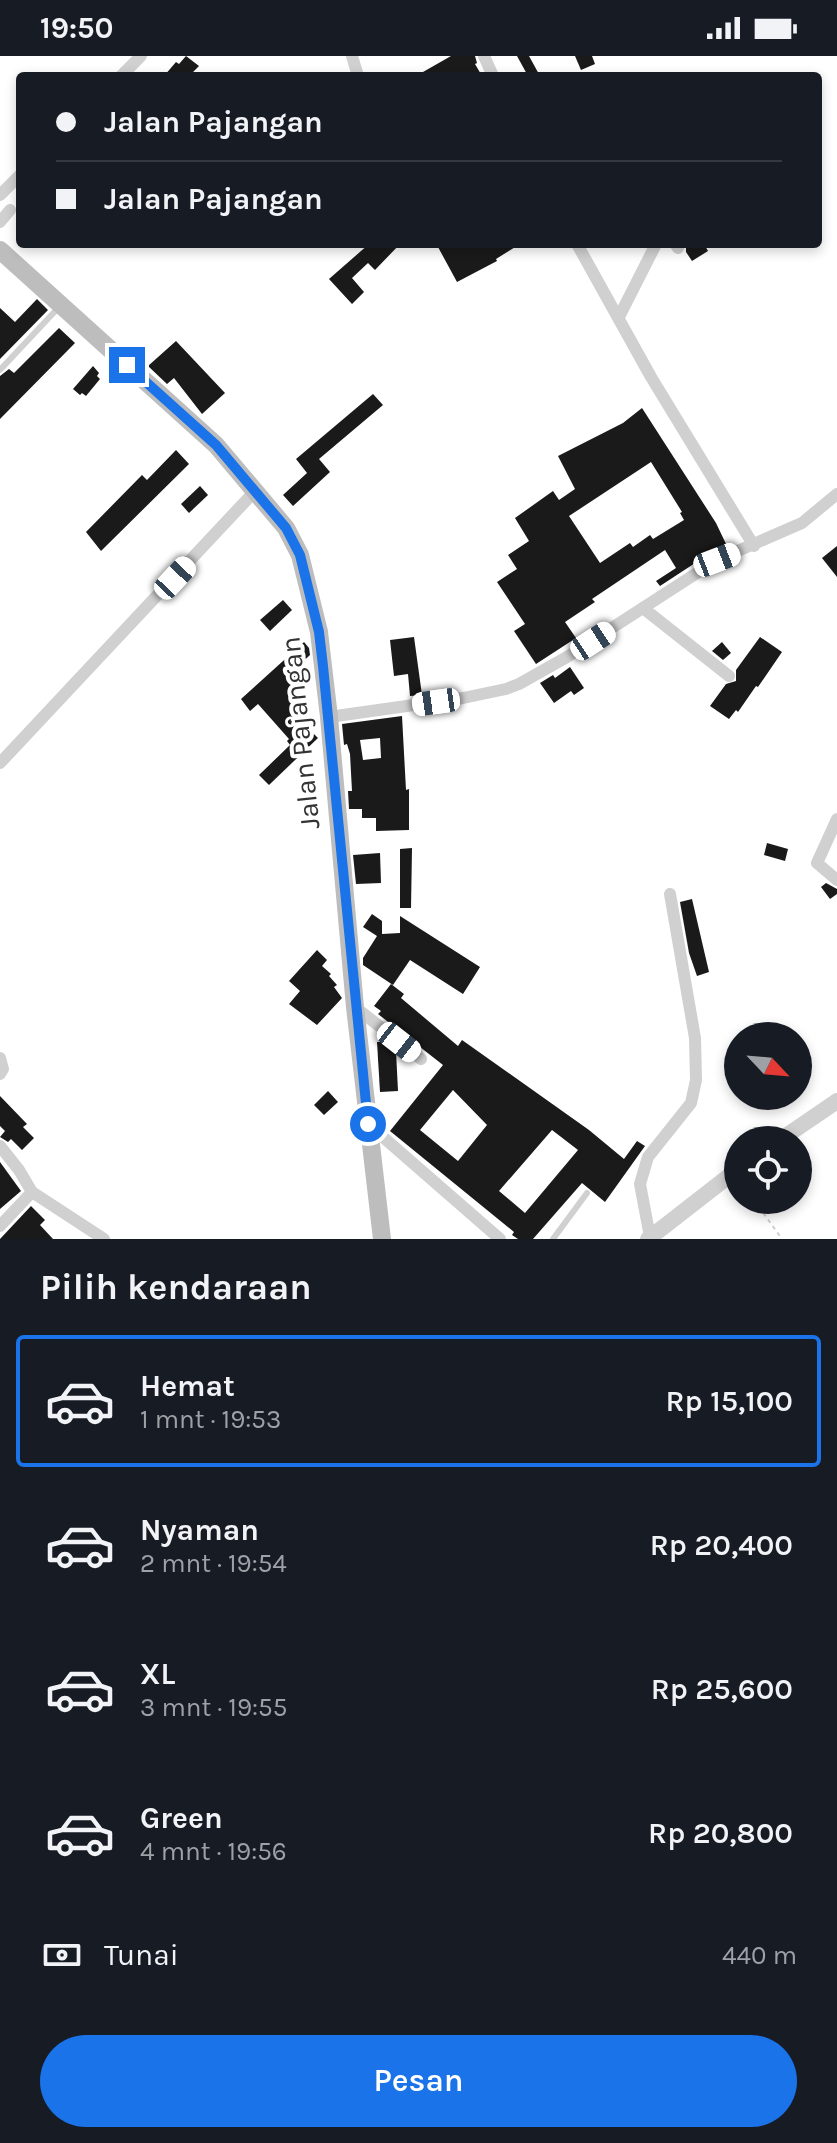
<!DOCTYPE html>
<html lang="id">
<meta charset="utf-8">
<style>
:root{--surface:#171b24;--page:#242831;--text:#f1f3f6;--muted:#9ea1a6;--line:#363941;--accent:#1a73e8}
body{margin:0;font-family:Karla,sans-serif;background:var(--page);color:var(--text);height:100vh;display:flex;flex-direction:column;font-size:30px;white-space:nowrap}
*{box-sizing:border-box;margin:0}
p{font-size:26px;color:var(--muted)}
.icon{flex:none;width:44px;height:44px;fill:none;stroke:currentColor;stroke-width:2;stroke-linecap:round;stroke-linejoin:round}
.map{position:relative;height:1183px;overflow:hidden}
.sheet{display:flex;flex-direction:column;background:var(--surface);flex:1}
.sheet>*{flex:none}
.hud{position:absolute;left:16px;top:16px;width:806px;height:176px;border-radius:8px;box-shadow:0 4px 12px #0003;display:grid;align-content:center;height:176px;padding:0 40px;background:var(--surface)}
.needle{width:52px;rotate:116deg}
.controls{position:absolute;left:724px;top:966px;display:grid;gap:16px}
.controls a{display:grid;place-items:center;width:88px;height:88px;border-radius:50%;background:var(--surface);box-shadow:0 4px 12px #0003;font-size:40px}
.end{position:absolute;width:36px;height:36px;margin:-18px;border:10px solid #1a73e8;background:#fff;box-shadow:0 0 0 4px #fff}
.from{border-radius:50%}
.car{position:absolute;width:24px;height:48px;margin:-24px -12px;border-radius:10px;box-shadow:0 0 6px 2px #0007;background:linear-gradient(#fff 24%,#345 0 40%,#fff 0 76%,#345 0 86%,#fff 0)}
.hud b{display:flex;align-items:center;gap:28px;height:76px;font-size:30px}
.hud b+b{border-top:2px solid var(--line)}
.hud i{width:20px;height:20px;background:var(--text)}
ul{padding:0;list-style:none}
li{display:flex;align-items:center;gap:24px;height:132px;margin:0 16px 12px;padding:0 24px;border:4px solid transparent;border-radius:8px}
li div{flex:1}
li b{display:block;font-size:30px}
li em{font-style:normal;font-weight:600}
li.active{border-color:var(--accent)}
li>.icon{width:72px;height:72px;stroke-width:1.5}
h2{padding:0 40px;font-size:36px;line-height:96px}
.pay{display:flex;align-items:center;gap:20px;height:88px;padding:0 40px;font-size:30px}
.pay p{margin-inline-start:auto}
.primary-button{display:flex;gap:16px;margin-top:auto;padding:16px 40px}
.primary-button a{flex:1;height:92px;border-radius:48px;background:var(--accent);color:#fff;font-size:32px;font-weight:600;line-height:92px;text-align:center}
.status{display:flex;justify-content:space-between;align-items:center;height:56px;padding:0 40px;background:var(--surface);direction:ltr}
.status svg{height:22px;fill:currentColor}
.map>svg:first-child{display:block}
</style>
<div class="status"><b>19:50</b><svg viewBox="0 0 49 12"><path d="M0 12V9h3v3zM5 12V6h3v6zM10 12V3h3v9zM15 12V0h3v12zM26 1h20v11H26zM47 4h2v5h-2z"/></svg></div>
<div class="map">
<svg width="837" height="1183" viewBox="0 0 837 1183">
<rect width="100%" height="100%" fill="#fff"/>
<g fill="#1a1a1a" fill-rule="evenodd">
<polygon points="186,0 199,10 189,20 164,20 176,6 179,8"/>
<polygon points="451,0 475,0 477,7 475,8 482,20 416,20"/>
<polygon points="517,0 529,0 540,20 528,20"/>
<polygon points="575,0 592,0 595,8 581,14"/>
<polygon points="369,188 400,188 375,214 368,207 352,222 364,236 352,248 329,223"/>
<polygon points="444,188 520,188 496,203 497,205 457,226 438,191"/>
<polygon points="686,188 704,188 708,195 692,205 686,196"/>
<polygon points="37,243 48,254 0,303 0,252 15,266"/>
<polygon points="59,272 75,287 0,363 0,320 9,313 14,317"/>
<polygon points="176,285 225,337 202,358 174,322 167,328 148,310"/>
<polygon points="93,310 99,317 97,320 100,323 86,340 82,337 80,339 73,333"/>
<polygon points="373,338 383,349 319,403 330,416 293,450 283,439 307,417 296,403"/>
<path d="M642,352L716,467L727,490L712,496L660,530L656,525L676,512L665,494L592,543L595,546L565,566L576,582L536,608L514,575L525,568L497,526L517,513L508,499L529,485L515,462L553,435L559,444L575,433L558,400L623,367ZM651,406L682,456L680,457L684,464L653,483L650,479L633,491L630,487L600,507L569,460Z"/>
<polygon points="176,394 189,408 101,495 86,476 142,419 147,424"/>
<polygon points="200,430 208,439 189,457 181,448"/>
<polygon points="837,490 837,521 822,502"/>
<polygon points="283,544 292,554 270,575 260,564"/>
<polygon points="414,581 422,639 410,640 408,618 394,620 390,584"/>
<polygon points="760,581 782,596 758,631 756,630 738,656 736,654 729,663 710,650 726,628 736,625 736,614"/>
<polygon points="304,586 309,592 310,599 296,612 306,620 291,635 303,649 291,659 305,673 307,671 318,682 269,729 259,719 290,689 287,685 289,683 258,648 250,655 241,643"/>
<polygon points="722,586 731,597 723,604 712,595"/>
<polygon points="570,611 584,632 574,639 571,635 554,647 540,627 553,619 555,622"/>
<path d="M402,660L406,734L409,733V774L376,775V762H362V753H349L348,735H352L350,698L347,688L344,689L342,668ZM380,682L381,702L363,704L360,684Z"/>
<polygon points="767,787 788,793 785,805 764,799"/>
<polygon points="412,792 411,852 400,852 400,793"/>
<polygon points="380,797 381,827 356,828 353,799"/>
<polygon points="826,827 837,833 837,838 830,843 821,831"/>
<polygon points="692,843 709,916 697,920 689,897 680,846"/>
<polygon points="372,858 382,865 382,878 400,877 400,860 480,911 463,938 410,904 393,929 363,909 363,902 377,880 363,871"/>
<polygon points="317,894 327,904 322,910 331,918 329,920 337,929 334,931 342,942 317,969 289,948 300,935 289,925"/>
<path d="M391,928L404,938L401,942L458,990L462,984L589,1074L624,1103L637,1085L645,1090L605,1146L582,1127L533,1183H518L512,1179L514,1176L390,1075L443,1009L378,958L381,955L374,950ZM453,1034L487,1069L458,1105L420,1074ZM552,1074L578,1094L525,1157L499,1135Z"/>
<polygon points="377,986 384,986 396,995 398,1035 380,1036"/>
<polygon points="328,1035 338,1046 324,1059 314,1049"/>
<polygon points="0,1040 27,1068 23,1071 34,1082 22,1094 11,1083 8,1086 0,1081 5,1075 0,1070"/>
<polygon points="0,1106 21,1135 0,1153"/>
<polygon points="31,1150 45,1164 40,1169 53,1183 0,1183"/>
</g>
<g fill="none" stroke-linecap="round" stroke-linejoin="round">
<polyline stroke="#cdcdcd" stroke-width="2" stroke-dasharray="4 4" stroke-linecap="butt" points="754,1144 782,1183"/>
<g stroke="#d0d0d0" stroke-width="6">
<polyline points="0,314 59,251"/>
<polyline points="553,1183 587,1137"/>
</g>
<g stroke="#d0d0d0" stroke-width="12">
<polyline points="352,0 358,20"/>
<polyline points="484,0 493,20"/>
<polyline points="121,20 141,0"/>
<polyline points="0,139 20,119"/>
<polyline points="0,166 10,154"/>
<polyline points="577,188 651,321 754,490"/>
<polyline points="675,188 678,192"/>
<polyline points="619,261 656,188"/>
<polyline points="643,552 729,620"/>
<polyline points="329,661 463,642 506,633 519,628 567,601 717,504 802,467 837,438"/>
<polyline points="0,707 255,435"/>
<polyline points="837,763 817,807 837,824"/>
<polyline points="355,951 421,1003"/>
<polyline points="0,1002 3,1013 0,1018"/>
<polyline points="368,1068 500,1183"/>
<polyline points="0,1090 19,1114 32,1136"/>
<polyline points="0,1170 32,1136 104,1183"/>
<polyline points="650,1181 640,1128 648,1101 691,1047 696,1024 695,982 670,838"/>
</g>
<g stroke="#d0d0d0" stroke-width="16">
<polyline points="780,1084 837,1045"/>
<polyline points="648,1183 738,1113"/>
</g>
<polyline stroke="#bdbdbd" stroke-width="18" points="0,194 216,389 286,472 300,499 319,576 329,661 355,951 382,1183"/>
</g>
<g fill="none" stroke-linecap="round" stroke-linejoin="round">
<polyline stroke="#1a73e8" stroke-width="10" points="127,309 216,389 286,472 300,499 319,576 323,610 368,1068"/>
</g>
<g text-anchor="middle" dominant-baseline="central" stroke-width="8" stroke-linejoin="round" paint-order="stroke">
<g font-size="28" fill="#333" stroke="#fff">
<text transform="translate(300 677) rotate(-96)">Jalan Pajangan</text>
</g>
</g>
</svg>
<div class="controls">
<a><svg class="needle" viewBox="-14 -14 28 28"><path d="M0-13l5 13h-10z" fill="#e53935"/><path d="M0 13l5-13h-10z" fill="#9ea1a6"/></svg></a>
<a><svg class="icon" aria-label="locate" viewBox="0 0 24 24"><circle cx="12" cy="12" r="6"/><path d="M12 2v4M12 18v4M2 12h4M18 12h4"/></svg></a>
</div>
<i class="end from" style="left:368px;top:1068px"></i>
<i class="end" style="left:127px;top:309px"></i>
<i class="car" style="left:717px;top:504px;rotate:69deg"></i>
<i class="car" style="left:175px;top:522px;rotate:43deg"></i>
<i class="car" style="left:593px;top:585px;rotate:57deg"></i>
<i class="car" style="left:436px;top:646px;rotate:262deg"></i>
<i class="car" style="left:399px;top:986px;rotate:128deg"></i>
<div class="hud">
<b><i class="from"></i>Jalan Pajangan</b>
<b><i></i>Jalan Pajangan</b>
</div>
</div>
<section class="sheet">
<h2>Pilih kendaraan</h2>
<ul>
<li class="active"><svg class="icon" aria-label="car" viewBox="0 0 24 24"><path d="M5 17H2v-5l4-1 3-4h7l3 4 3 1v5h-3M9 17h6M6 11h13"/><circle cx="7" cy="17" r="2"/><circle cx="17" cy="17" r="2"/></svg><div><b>Hemat</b><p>1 mnt · 19:53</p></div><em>Rp 15,100</em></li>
<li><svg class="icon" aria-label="car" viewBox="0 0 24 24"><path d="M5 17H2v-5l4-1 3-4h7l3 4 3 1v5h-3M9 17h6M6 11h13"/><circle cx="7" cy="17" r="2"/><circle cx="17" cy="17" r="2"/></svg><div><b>Nyaman</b><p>2 mnt · 19:54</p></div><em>Rp 20,400</em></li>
<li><svg class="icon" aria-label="car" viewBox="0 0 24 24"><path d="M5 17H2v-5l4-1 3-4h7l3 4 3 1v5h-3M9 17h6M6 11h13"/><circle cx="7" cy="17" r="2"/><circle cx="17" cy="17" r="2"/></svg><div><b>XL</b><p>3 mnt · 19:55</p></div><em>Rp 25,600</em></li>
<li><svg class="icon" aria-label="car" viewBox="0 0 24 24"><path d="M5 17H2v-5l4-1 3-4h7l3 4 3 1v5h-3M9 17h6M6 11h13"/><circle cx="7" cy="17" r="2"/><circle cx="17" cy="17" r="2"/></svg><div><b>Green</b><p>4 mnt · 19:56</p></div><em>Rp 20,800</em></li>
</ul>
<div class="pay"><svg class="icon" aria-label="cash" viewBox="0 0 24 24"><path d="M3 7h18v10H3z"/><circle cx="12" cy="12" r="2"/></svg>Tunai<p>440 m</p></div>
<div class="primary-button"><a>Pesan</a></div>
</section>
